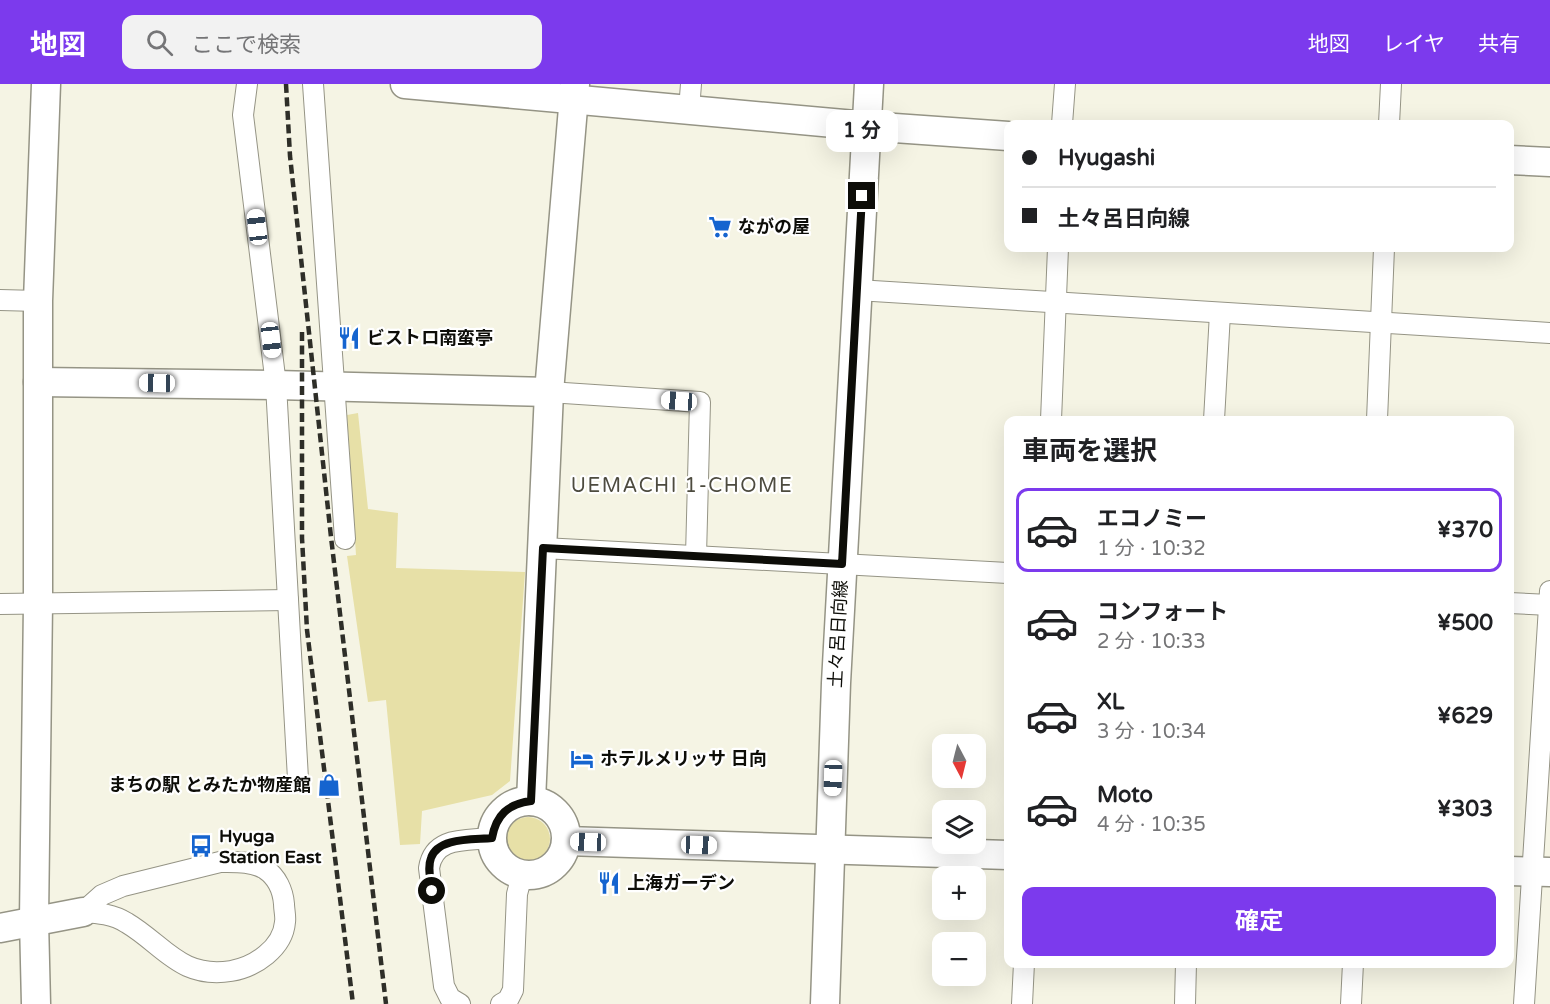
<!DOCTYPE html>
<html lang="ja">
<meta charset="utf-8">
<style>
:root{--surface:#fff;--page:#f2f2f2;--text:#202124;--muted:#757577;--line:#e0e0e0;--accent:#7c3aed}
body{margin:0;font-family:"Varela Round","Noto Sans JP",sans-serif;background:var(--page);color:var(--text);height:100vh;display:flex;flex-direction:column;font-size:22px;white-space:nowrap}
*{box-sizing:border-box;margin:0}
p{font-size:20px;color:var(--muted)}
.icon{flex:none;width:33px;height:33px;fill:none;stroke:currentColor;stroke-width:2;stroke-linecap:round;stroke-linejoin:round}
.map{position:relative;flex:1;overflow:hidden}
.drawer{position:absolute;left:1004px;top:332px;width:510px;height:552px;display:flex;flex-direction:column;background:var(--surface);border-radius:12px;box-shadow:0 6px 24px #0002}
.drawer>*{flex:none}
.hud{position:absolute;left:1004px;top:36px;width:510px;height:132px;border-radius:12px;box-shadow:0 6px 24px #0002;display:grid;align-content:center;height:132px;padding:0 18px;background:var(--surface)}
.needle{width:39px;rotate:173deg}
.controls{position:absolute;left:932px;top:650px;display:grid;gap:12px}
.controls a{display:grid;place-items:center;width:54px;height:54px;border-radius:12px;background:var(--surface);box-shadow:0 6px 24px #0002;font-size:30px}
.end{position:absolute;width:27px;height:27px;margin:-14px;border:8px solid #0d0d08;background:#fff;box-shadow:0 0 0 3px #fff}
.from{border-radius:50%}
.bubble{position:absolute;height:42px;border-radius:12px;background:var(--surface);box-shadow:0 6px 24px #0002;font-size:20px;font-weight:700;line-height:42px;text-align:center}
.car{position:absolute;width:18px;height:36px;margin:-18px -9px;border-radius:8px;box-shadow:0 0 4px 2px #0007;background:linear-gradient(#fff 24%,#345 0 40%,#fff 0 76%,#345 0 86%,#fff 0)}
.hud b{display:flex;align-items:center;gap:21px;height:57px;font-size:22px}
.hud b+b{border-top:2px solid var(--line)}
.hud i{width:15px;height:15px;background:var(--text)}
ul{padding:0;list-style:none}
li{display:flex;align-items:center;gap:18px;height:84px;margin:0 12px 9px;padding:0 6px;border:3px solid transparent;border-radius:12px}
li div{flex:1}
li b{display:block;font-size:22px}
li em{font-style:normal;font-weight:700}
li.selected{border-color:var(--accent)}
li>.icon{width:54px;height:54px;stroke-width:1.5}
h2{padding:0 18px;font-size:27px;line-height:72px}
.action{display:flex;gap:12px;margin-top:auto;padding:12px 18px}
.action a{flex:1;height:69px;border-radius:12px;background:var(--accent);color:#fff;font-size:24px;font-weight:700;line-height:69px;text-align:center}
header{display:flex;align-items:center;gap:36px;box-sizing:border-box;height:84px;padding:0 30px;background:var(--accent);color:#fff}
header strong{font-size:28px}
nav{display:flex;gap:33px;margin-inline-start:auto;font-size:21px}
.search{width:420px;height:54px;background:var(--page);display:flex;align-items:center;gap:15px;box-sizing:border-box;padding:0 21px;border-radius:12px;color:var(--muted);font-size:22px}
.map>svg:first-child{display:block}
</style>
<header>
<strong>地図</strong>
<div class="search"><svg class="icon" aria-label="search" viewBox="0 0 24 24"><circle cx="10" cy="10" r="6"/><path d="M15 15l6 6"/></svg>ここで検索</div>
<nav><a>地図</a><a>レイヤ</a><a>共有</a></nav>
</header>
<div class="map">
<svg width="1550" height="920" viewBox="0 0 1550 920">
<rect width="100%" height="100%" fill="#f5f4e4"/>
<g fill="#e7e0a7">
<polygon points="358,329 368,425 398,429 396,484 525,488 510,697 492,711 422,727 420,760 400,761 386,616 368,618 347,472 356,471 347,331"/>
<circle cx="528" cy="755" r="22"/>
</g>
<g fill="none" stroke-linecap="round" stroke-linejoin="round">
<g stroke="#959485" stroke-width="22">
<g id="street">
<polyline points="247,0 243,31 276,301 298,695"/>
<polyline points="313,0 345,455"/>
<polyline points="689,26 691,0"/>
<polyline points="1062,40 1065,0"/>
<polyline points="1389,40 1391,0"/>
<polyline points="857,206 1550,249"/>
<polyline points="0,216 38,217"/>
<polyline points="549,308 700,318 696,472"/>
<polyline points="1051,336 1058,164"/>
<polyline points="1214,336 1220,229"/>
<polyline points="1377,336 1384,164"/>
<polyline points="543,464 1008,489"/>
<polyline points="1509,519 1550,521"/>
<polyline points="0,520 288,516"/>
<path d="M220,778C235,778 252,777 265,785C277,793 283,807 284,820C284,826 286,833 285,838C283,864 255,883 231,887C180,895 164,861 127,839C113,830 98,829 83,828L102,811L123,802Z"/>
<path d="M460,920L450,914L444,902L429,784C434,752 466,757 492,754"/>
<polyline points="501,920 508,916 513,906 517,810 522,791"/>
<polyline points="1022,920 1024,879"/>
<polyline points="1185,920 1186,879"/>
<polyline points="1351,920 1353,879"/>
<polyline points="1524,920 1550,507"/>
</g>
</g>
<g stroke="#959485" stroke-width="31">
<g id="secondary">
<polyline points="405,0 866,42 1008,52"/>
<polyline points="1509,76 1550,78"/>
<polyline points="38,298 276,301 549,308"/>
<polyline points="531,717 549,308 575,0"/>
<circle cx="529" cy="754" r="37"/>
<polyline points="566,757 1008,771"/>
<polyline points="1509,787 1550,788"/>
<polyline points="0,844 83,828"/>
<polyline points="36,920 34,836 38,519 38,217 46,0"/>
<polyline points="825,920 836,599 869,0"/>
</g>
</g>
<use href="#street" stroke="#fff" stroke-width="20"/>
<use href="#secondary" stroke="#fff" stroke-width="28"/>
<g stroke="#2e2e28" stroke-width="4.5" stroke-dasharray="9 4.5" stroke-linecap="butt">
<polyline points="286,0 290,72 331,453 386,920"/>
<polyline points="302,248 302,454 307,546 353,920"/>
</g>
</g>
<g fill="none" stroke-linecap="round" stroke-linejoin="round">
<path stroke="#0d0d08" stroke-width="8" d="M432,807C431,797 427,784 431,774C438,753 474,756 492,754C496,731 508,720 531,717L543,464L842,480L862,112"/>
</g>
<defs>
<g id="supermarket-bare" transform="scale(1.8)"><path d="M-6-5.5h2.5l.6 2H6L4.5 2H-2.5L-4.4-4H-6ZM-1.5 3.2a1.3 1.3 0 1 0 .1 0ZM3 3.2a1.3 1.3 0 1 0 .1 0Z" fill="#1564cf" stroke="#fff" stroke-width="2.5" paint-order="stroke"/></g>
<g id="restaurant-bare" transform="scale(1.8)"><path d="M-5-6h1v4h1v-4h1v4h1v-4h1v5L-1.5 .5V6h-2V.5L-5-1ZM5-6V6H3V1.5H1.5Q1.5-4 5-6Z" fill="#1564cf" stroke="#fff" stroke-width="2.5" paint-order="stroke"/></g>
<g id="hotel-bare" transform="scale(1.8)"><path d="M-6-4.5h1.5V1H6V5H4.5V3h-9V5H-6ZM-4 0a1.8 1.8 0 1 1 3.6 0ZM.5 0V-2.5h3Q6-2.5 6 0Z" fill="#1564cf" stroke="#fff" stroke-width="2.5" paint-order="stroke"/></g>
<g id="shop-bare" transform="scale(1.8)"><path d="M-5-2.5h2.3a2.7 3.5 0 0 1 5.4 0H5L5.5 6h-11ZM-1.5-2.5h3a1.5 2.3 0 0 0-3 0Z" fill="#1564cf" stroke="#fff" stroke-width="2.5" paint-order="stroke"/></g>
<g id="bus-bare" transform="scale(1.8)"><path d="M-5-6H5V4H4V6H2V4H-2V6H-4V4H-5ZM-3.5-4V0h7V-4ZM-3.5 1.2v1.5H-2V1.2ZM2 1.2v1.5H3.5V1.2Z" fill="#1564cf" stroke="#fff" stroke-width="2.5" paint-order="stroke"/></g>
</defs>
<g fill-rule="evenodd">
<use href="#supermarket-bare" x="720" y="143"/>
<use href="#restaurant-bare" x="349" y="254"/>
<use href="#hotel-bare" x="582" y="675"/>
<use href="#shop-bare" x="329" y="701"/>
<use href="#bus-bare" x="201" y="762"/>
<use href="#restaurant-bare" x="609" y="799"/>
</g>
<g text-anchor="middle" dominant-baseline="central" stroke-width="4.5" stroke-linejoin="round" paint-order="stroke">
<g font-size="18" font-weight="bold" fill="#0d0d08" stroke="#fff" text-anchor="start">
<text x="738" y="143">ながの屋</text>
<text x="367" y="254">ビストロ南蛮亭</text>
<text x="600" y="675">ホテルメリッサ 日向</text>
<text x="311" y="701" text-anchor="end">まちの駅 とみたか物産館</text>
<text x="219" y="752">Hyuga<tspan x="219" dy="21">Station East</tspan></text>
<text x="627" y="799">上海ガーデン</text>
</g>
<g font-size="18" fill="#0d0d08" stroke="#fff">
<text transform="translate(838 550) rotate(-87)">土々呂日向線</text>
</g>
<g font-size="20" letter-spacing="1.5" fill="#4d4b3f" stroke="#fff">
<text x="682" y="402">UEMACHI 1-CHOME</text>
</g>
</g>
</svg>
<div class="controls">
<a><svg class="needle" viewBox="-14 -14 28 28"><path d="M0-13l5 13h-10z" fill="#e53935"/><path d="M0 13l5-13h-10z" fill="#757577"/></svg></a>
<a><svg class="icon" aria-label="layers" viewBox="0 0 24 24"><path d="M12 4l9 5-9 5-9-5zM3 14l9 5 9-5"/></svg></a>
<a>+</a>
<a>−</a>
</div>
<i class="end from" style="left:432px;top:807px"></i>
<i class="end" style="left:862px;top:112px"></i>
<div class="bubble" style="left:826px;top:26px;width:72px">1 分</div>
<i class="car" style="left:257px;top:143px;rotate:353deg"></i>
<i class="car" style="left:271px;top:256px;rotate:173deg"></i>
<i class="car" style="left:157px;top:299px;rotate:271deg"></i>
<i class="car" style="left:679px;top:317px;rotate:274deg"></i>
<i class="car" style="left:833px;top:694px;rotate:182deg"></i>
<i class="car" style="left:588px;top:758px;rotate:272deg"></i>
<i class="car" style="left:699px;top:761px;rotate:92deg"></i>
<div class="hud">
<b><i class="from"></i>Hyugashi</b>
<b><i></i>土々呂日向線</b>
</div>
<section class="drawer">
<h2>車両を選択</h2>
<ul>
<li class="selected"><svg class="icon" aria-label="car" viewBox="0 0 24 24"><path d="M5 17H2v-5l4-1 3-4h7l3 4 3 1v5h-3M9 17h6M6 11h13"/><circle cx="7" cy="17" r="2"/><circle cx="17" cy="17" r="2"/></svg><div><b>エコノミー</b><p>1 分 · 10:32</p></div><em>¥370</em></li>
<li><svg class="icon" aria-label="car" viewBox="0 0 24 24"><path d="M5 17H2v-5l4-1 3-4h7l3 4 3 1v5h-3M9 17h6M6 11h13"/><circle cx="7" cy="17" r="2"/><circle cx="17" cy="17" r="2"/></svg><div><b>コンフォート</b><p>2 分 · 10:33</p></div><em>¥500</em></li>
<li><svg class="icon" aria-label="car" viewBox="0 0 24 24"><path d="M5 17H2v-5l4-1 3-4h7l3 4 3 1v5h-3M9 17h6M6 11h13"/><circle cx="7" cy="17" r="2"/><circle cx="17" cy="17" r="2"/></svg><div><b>XL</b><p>3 分 · 10:34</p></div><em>¥629</em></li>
<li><svg class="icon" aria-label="car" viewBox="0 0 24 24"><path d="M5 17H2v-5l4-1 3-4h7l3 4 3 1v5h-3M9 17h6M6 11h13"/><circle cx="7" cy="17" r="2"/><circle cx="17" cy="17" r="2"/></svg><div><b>Moto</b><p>4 分 · 10:35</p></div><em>¥303</em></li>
</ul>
<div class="action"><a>確定</a></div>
</section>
</div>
